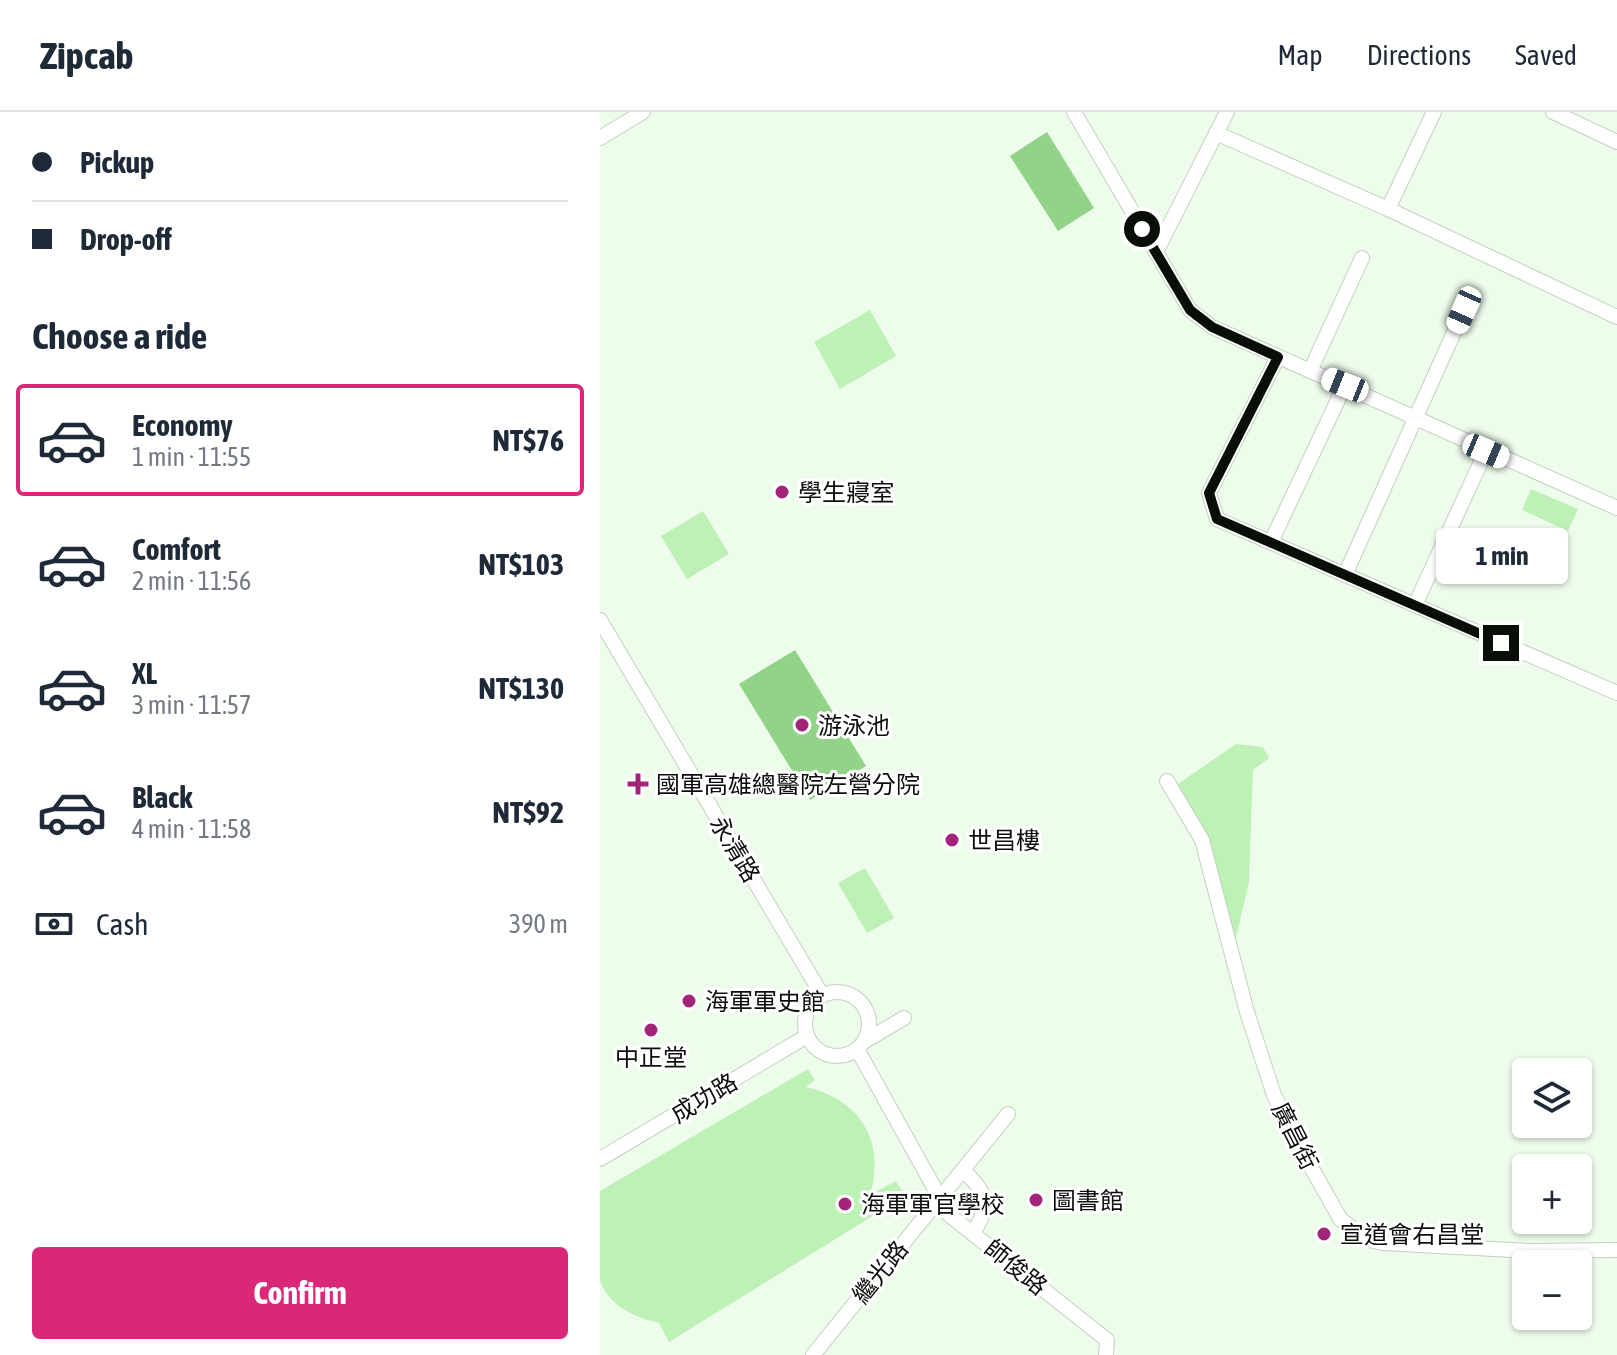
<!DOCTYPE html>
<meta charset="utf-8">
<style>
:root{--surface:#fff;--page:#f2f2f3;--text:#1f2937;--muted:#747a83;--line:#e0e1e3;--accent:#db2777}
body{margin:0;font-family:"Asap Condensed","Noto Sans TC",sans-serif;background:var(--page);color:var(--text);height:100vh;display:flex;flex-direction:column;font-size:30px;white-space:nowrap}
*{box-sizing:border-box;margin:0}
p{font-size:26px;color:var(--muted)}
.icon{flex:none;width:44px;height:44px;fill:none;stroke:currentColor;stroke-width:2;stroke-linecap:round;stroke-linejoin:round}
.map{position:relative;flex:1;overflow:hidden}
.drawer{display:flex;flex-direction:column;background:var(--surface);width:600px}
.drawer>*{flex:none}
.top-card{display:grid;align-content:center;height:176px;padding:0 32px;background:var(--surface)}
.fabs{position:absolute;left:912px;top:946px;display:grid;gap:16px}
.fabs a{display:grid;place-items:center;width:80px;height:80px;border-radius:8px;background:var(--surface);box-shadow:0 2px 6px #0004;font-size:40px}
.end{position:absolute;width:36px;height:36px;margin:-18px;border:10px solid #0a0e09;background:#fff;box-shadow:0 0 0 4px #fff}
.from{border-radius:50%}
.bubble{position:absolute;height:56px;border-radius:8px;background:var(--surface);box-shadow:0 2px 6px #0004;font-size:26px;font-weight:700;line-height:56px;text-align:center}
.car{position:absolute;width:24px;height:48px;margin:-24px -12px;border-radius:10px;box-shadow:0 0 6px 2px #0007;background:linear-gradient(#fff 24%,#345 0 40%,#fff 0 76%,#345 0 86%,#fff 0)}
.top-card b{display:flex;align-items:center;gap:28px;height:76px;font-size:30px}
.top-card b+b{border-top:2px solid var(--line)}
.top-card i{width:20px;height:20px;background:var(--text)}
ul{padding:0;list-style:none}
li{display:flex;align-items:center;gap:24px;height:112px;margin:0 16px 12px;padding:0 16px;border:4px solid transparent;border-radius:8px}
li div{flex:1}
li b{display:block;font-size:30px}
li em{font-style:normal;font-weight:700}
li.selected{border-color:var(--accent)}
li>.icon{width:72px;height:72px;stroke-width:1.5}
h2{padding:0 32px;font-size:36px;line-height:96px}
.pay{display:flex;align-items:center;gap:20px;height:88px;padding:0 32px;font-size:30px}
.pay p{margin-inline-start:auto}
.button{display:flex;gap:16px;margin-top:auto;padding:16px 32px}
.button a{flex:1;height:92px;border-radius:8px;background:var(--accent);color:#fff;font-size:32px;font-weight:700;line-height:92px;text-align:center}
header{display:flex;align-items:center;gap:48px;box-sizing:border-box;height:112px;padding:0 40px;background:var(--surface);border-bottom:2px solid var(--line)}
header strong{font-size:38px}
nav{display:flex;gap:44px;margin-inline-start:auto;font-size:28px}
main{display:flex;flex:1;min-height:0}
.map>svg:first-child{display:block}
</style>
<header>
<strong>Zipcab</strong>
<nav><a>Map</a><a>Directions</a><a>Saved</a></nav>
</header>
<main>
<section class="drawer">
<div class="top-card">
<b><i class="from"></i>Pickup</b>
<b><i></i>Drop-off</b>
</div>
<h2>Choose a ride</h2>
<ul>
<li class="selected"><svg class="icon" aria-label="car" viewBox="0 0 24 24"><path d="M5 17H2v-5l4-1 3-4h7l3 4 3 1v5h-3M9 17h6M6 11h13"/><circle cx="7" cy="17" r="2"/><circle cx="17" cy="17" r="2"/></svg><div><b>Economy</b><p>1 min · 11:55</p></div><em>NT$76</em></li>
<li><svg class="icon" aria-label="car" viewBox="0 0 24 24"><path d="M5 17H2v-5l4-1 3-4h7l3 4 3 1v5h-3M9 17h6M6 11h13"/><circle cx="7" cy="17" r="2"/><circle cx="17" cy="17" r="2"/></svg><div><b>Comfort</b><p>2 min · 11:56</p></div><em>NT$103</em></li>
<li><svg class="icon" aria-label="car" viewBox="0 0 24 24"><path d="M5 17H2v-5l4-1 3-4h7l3 4 3 1v5h-3M9 17h6M6 11h13"/><circle cx="7" cy="17" r="2"/><circle cx="17" cy="17" r="2"/></svg><div><b>XL</b><p>3 min · 11:57</p></div><em>NT$130</em></li>
<li><svg class="icon" aria-label="car" viewBox="0 0 24 24"><path d="M5 17H2v-5l4-1 3-4h7l3 4 3 1v5h-3M9 17h6M6 11h13"/><circle cx="7" cy="17" r="2"/><circle cx="17" cy="17" r="2"/></svg><div><b>Black</b><p>4 min · 11:58</p></div><em>NT$92</em></li>
</ul>
<div class="pay"><svg class="icon" aria-label="cash" viewBox="0 0 24 24"><path d="M3 7h18v10H3z"/><circle cx="12" cy="12" r="2"/></svg>Cash<p>390 m</p></div>
<div class="button"><a>Confirm</a></div>
</section>
<div class="map">
<svg width="1017" height="1243" viewBox="0 0 1017 1243">
<rect width="100%" height="100%" fill="#eefcec"/>
<g fill="#bef1b6">
<polygon points="270,198 296,244 240,277 214,230"/>
<polygon points="931,377 978,397 968,419 922,398"/>
<polygon points="103,399 129,442 87,467 61,424"/>
<polygon points="636,632 663,635 669,646 653,658 649,770 634,834 575,674"/>
<polygon points="265,756 294,806 267,821 238,771"/>
<path d="M208,957L215,968L206,975C260,987 286,1029 270,1083L296,1069L305,1084L69,1230L59,1211C36,1206 8,1194 0,1168C0,1153 0,1099 0,1079Z"/>
</g>
<g fill="#91d387">
<polygon points="447,20 494,96 458,119 410,44"/>
<polygon points="195,538 266,654 210,688 139,572"/>
</g>
<g fill="none" stroke-linecap="round" stroke-linejoin="round">
<g stroke="#c3d0c0" stroke-width="16">
<g id="minor">
<polyline points="474,0 590,198 612,215 1017,396"/>
<polyline points="953,0 1017,30"/>
<polyline points="616,21 788,97 1017,205"/>
<polyline points="0,26 43,0"/>
<polyline points="788,97 834,0"/>
<polyline points="556,140 627,0"/>
<polyline points="678,245 609,381 617,407 1017,581"/>
<polyline points="710,259 762,146"/>
<polyline points="671,430 745,273"/>
<polyline points="745,463 864,198"/>
<polyline points="815,493 886,339"/>
<polyline points="0,508 222,883"/>
<polyline points="567,669 602,728 647,900 674,983 703,1041 741,1108 769,1128 783,1131 930,1139 1017,1138"/>
<circle cx="237" cy="912" r="32"/>
<polyline points="265,929 304,906"/>
<polyline points="257,937 340,1086 343,1098 507,1228 506,1243"/>
<polyline points="0,1047 207,924"/>
<path d="M363,1058C388,1083 391,1090 373,1122"/>
<polyline points="213,1243 408,1002"/>
</g>
</g>
<use href="#minor" stroke="#fff" stroke-width="14"/>
</g>
<g fill="none" stroke-linecap="round" stroke-linejoin="round">
<polyline stroke="#0a0e09" stroke-width="10" points="542,117 590,198 612,215 678,245 609,381 617,407 901,531"/>
</g>
<g fill="#a22579" stroke="#fff" stroke-width="3">
<circle cx="182" cy="380" r="8"/>
<circle cx="202" cy="613" r="8"/>
<path d="M34 660h8v8h8v8h-8v8h-8v-8h-8v-8h8z"/>
<circle cx="352" cy="728" r="8"/>
<circle cx="89" cy="889" r="8"/>
<circle cx="51" cy="918" r="8"/>
<circle cx="436" cy="1088" r="8"/>
<circle cx="245" cy="1092" r="8"/>
<circle cx="724" cy="1122" r="8"/>
</g>
<g text-anchor="middle" dominant-baseline="central" stroke-width="6" stroke-linejoin="round" paint-order="stroke">
<g font-size="24" fill="#0a0e09" stroke="#fff" text-anchor="start">
<text x="198" y="380">學生寢室</text>
<text x="218" y="613">游泳池</text>
<text x="56" y="672">國軍高雄總醫院左營分院</text>
<text x="368" y="728">世昌樓</text>
<text x="105" y="889">海軍軍史館</text>
<text x="51" y="945" text-anchor="middle">中正堂</text>
<text x="452" y="1088">圖書館</text>
<text x="261" y="1092">海軍軍官學校</text>
<text x="740" y="1122">宣道會右昌堂</text>
</g>
<g font-size="24" fill="#0a0e09" stroke="#fff">
<text transform="translate(135 737) rotate(59)">永清路</text>
<text transform="translate(104 986) rotate(-31)">成功路</text>
<text transform="translate(695 1024) rotate(63)">廣昌街</text>
<text transform="translate(416 1155) rotate(39)">師俊路</text>
<text transform="translate(280 1160) rotate(-51)">繼光路</text>
</g>
</g>
</svg>
<div class="fabs">
<a><svg class="icon" aria-label="layers" viewBox="0 0 24 24"><path d="M12 4l9 5-9 5-9-5zM3 14l9 5 9-5"/></svg></a>
<a>+</a>
<a>−</a>
</div>
<i class="end from" style="left:542px;top:117px"></i>
<i class="end" style="left:901px;top:531px"></i>
<div class="bubble" style="left:836px;top:416px;width:132px">1 min</div>
<i class="car" style="left:864px;top:198px;rotate:204deg"></i>
<i class="car" style="left:745px;top:273px;rotate:292deg"></i>
<i class="car" style="left:886px;top:339px;rotate:113deg"></i>
</div>
</main>
